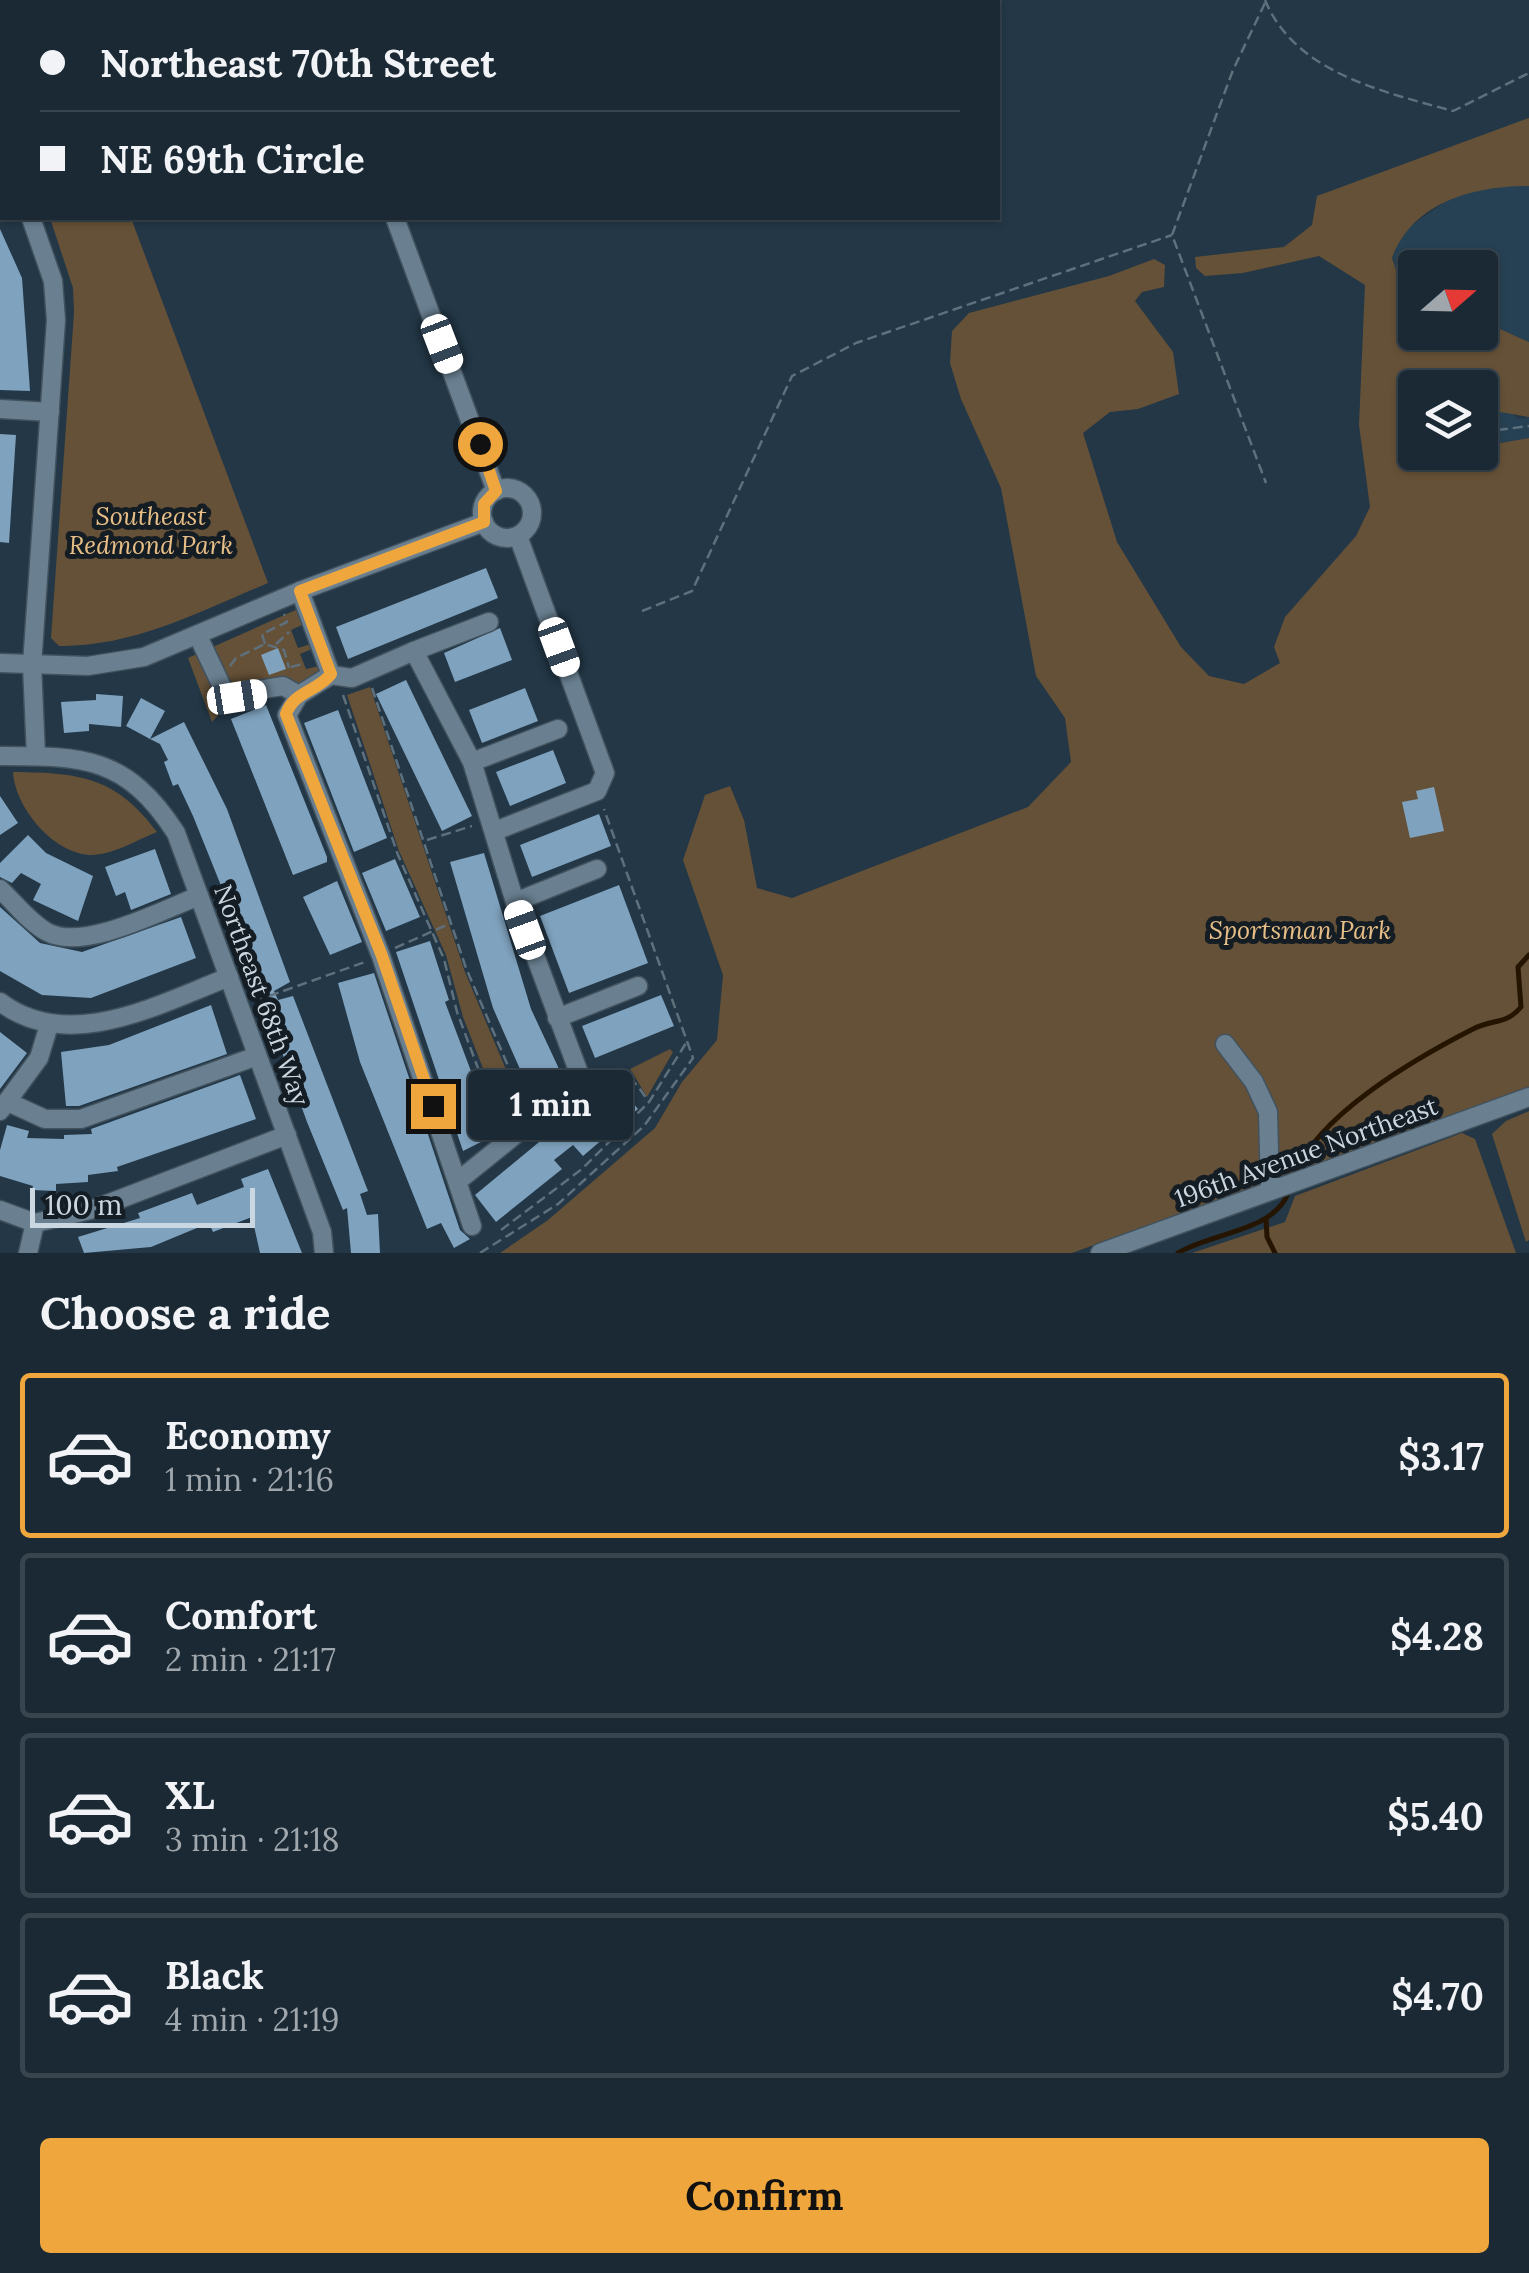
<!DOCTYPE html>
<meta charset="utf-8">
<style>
:root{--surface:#1a2934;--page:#273540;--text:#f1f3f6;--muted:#9fa6ac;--line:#38454f;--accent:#efa73d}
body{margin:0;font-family:Lora,serif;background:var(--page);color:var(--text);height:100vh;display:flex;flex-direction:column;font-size:38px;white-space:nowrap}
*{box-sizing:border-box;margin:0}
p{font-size:32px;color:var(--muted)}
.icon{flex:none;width:55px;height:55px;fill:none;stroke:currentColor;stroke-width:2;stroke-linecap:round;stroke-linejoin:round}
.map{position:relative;height:1253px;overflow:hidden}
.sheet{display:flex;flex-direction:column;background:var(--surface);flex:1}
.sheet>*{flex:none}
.hud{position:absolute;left:0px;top:0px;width:1000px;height:220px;box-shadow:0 2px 8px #0004,0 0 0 2px var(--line);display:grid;align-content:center;height:220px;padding:0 40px;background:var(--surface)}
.needle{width:65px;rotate:70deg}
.buttons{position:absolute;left:1398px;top:250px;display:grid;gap:20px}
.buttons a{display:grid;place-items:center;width:100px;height:100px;border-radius:10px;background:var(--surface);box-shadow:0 2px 8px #0004,0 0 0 2px var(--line);font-size:50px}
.scale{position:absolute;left:30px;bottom:25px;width:225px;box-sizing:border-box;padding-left:10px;border:5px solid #cbd7e0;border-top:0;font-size:28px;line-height:35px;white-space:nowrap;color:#cbd7e0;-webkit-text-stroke:8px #151d24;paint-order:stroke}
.end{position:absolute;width:45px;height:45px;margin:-22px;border:12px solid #efa73d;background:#111;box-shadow:0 0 0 5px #111}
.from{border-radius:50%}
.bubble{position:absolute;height:70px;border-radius:10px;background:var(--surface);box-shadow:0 2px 8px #0004,0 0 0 2px var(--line);font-size:32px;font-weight:700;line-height:70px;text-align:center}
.car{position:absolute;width:30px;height:60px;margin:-30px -15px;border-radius:12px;box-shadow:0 0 8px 2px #0007;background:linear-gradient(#fff 24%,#345 0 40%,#fff 0 76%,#345 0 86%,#fff 0)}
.hud b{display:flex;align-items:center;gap:35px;height:95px;font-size:38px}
.hud b+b{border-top:2px solid var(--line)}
.hud i{width:25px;height:25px;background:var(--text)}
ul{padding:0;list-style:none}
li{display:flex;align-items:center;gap:30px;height:165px;margin:0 20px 15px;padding:0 20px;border:5px solid var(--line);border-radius:10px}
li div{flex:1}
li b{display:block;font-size:38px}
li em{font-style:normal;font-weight:700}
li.active{border-color:var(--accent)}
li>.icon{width:90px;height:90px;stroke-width:1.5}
h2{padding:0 40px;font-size:45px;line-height:120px}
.action{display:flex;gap:20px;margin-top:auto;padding:20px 40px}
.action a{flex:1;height:115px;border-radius:10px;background:var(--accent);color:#111;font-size:40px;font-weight:700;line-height:115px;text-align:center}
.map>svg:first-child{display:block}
</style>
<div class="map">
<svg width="1529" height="1253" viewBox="0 0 1529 1253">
<rect width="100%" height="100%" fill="#233746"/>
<g fill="#274154">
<polygon points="0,0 189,0 2,2 0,82"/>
<polygon points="1493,186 1529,186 1529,342 1480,320 1480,268 1415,268 1415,287 1399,278 1392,258 1402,232 1455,195"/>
<polygon points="1491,394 1518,419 1529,417 1529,438 1483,446 1480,396"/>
</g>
<g fill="#655137">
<path d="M1529,118V186C1473,186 1413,202 1392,258L1399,278L1415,287V332H1480V320L1529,342V417L1500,412L1491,394L1480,396V388H1415V452H1480V442L1484,446L1529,438V1087L1072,1253H500L548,1220L655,1128L682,1082L717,1040L723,975L683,860L705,795L730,786L744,820L757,888L792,898L1028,807L1071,762L1065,718L1036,676L1001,488L961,399L950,363L952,331L969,313L1109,276L1154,259L1165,265L1164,287L1142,292L1135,301L1173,352L1179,394L1138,409L1110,412L1083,433L1117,542L1181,647L1209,676L1244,684L1280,663L1274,647L1285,617L1356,536L1370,507L1359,425L1365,285L1319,256L1243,273L1205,276L1196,268L1195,257L1284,247L1312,225L1317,196Z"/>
<path d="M50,218H131L268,583C201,611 134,647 59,646L51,638L74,313L73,288Z"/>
<polygon points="298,609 304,624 291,630 298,648 311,644 312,649 300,654 306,669 319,666 319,672 284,697 275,694 229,703 212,722 188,658"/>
<polygon points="370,687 465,972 515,1091 532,1109 507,1130 463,1017 446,955 399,851 347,695"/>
<path d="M13,772C80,773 115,776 157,832C137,840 111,856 89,855C52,852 15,807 13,772Z"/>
<polygon points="670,1049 673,1052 647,1097 630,1069"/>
<polygon points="1529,1111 1529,1240 1526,1242 1492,1134 1506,1121"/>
<polygon points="1462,1133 1475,1139 1516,1253 1192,1253 1285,1222 1295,1196"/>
</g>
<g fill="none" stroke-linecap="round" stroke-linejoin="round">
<g stroke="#251500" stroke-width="5">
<path d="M1295,1176C1315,1116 1418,1057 1473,1029C1492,1019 1506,1025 1521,1007L1518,967L1529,955"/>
<polyline points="1266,1219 1267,1237 1275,1253"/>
<path d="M1178,1253C1212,1232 1275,1232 1289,1191"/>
</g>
</g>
<g fill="#7fa2be">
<polygon points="0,229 22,278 30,391 0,390"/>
<polygon points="0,434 16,435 9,543 0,542"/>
<polygon points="486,568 498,598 348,659 336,627"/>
<polygon points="500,628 512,660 455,682 444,653"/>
<polygon points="278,648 286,669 269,675 261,655"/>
<polygon points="406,680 472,816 442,831 376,694"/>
<polygon points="525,688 538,721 482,743 469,710"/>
<polygon points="96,694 123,696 121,727 89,724 89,731 64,733 61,702 96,700"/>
<polygon points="141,698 165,711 150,739 126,726"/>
<polygon points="266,705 327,857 327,862 293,875 231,719"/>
<polygon points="338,710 387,838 354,852 304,723"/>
<polygon points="184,722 227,809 290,982 274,991 278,1000 293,996 368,1191 360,1194 367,1215 378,1214 380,1253 351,1253 347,1208 343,1210 307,1122 228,903 193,816 178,784 173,786 164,762 168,760 160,744 150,739"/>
<polygon points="553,750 566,783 510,806 496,772"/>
<polygon points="1434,787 1444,831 1410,838 1402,802 1418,799 1416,791"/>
<polygon points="0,796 18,823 0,835"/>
<polygon points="599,814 611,846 532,877 520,845"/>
<polygon points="28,835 46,853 93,876 78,921 33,900 41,884 21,873 12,883 0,877 0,863"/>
<polygon points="155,849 171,894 131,910 125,892 116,896 105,867"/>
<polygon points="484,853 531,1009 560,1071 527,1085 493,1008 450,862"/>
<polygon points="395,859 420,917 386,931 362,873"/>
<polygon points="337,881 362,942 330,955 303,897"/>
<polygon points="619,885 648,963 569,993 540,916"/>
<polygon points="0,907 40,943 82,952 181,917 196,958 91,998 42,995 0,971"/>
<polygon points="430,941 449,1000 445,1002 495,1135 463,1151 396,952"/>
<polygon points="374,973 460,1230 470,1239 454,1248 441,1223 427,1229 360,1062 338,983"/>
<polygon points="661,995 674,1026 595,1058 582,1026"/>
<polygon points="211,1005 227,1054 79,1106 66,1106 61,1052 109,1045"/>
<polygon points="0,1032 27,1053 0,1089"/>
<polygon points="240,1075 256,1119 117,1167 118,1171 88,1175 88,1182 56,1184 56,1191 32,1190 33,1186 0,1176 0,1150 7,1125 29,1131 27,1138 64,1139 64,1135 92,1134 91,1129"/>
<polygon points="614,1080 638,1109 583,1156 573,1145 554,1160 562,1169 496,1222 475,1195"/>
<polygon points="268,1169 302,1253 260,1253 252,1217 213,1232 209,1223 151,1247 84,1253 78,1237 140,1218 138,1213 192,1193 197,1205 244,1187 241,1179"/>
</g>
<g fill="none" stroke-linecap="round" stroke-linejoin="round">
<g stroke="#41525e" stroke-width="21">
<g id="minor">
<polyline points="312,0 312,2"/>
<polyline points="229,2 233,0"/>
<polyline points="0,113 2,112"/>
<polyline points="0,135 2,142"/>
<polyline points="31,218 53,281 56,320 32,665 36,756"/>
<polyline points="395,218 496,491"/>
<polyline points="0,409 50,412"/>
<circle cx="507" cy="513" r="25"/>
<polyline points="300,591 331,675"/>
<polyline points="198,636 226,695 283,686 299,695"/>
<polyline points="414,651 489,622"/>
<polyline points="0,663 88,666 144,657 300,591 484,522"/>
<path d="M0,756C85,756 127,757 176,833L322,1232L324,1253"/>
<polyline points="472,762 558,729"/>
<polyline points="495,831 597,791 605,773 518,536"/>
<path d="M0,889C15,903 29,922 47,932C84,952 162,910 199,896"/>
<polyline points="515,902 597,869"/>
<path d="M0,1002C69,1054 159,1004 229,977"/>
<polyline points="557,1018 638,986"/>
<polyline points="1225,1044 1254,1082 1268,1112 1270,1191"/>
<polyline points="8,1102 45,1119 81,1119 257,1056"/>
<polyline points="0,1111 39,1058 49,1025"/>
<polyline points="458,1181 582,1081 515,902 472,762 414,651 352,678 331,675 299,695 287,715 381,956 472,1226"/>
<polyline points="0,1210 35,1223 28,1253"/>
<polyline points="35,1223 94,1209 287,1135"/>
<polyline points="1100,1253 1529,1097"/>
</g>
</g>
<g stroke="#5f707d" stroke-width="2.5" stroke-dasharray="10 5" stroke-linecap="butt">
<path d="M1265,0C1295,73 1384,92 1453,111L1529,73"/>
<polyline points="1265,3 1233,70 1172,235 1266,483"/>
<polyline points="1483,432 1529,426"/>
<polyline points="642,611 692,591 792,376 856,343 1172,235"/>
<polyline points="265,644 262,634 287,622 284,614"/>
<polyline points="276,644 289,632"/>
<polyline points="230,666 236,658 265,644 284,650 289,668"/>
<polyline points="291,667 302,664"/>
<polyline points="372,688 466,968 518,1089 528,1101"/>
<polyline points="343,695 398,855 444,959 457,1012 500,1127"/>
<polyline points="427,840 472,826"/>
<polyline points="395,948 451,923"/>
<polyline points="255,1001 365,962"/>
<path d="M601,1072C628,1068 634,1081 649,1102L688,1040"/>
<polyline points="501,1230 582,1169 649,1102"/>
<polyline points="480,1253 558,1204 644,1126 693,1058 604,809"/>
</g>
<use href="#minor" stroke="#6a8091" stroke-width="18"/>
</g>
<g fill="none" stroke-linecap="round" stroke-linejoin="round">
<path stroke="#efa73d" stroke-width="12" d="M433,1106L382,956L286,714C294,691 317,692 331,674L300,591L484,522V504L496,491L480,444"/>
</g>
<g text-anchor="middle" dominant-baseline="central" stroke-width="10" stroke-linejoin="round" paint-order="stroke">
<g font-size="25" font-style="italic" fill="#e8be87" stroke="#151d24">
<text x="151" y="516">Southeast<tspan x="151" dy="29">Redmond Park</tspan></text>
<text x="1300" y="930">Sportsman Park</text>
</g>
<g font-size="25" fill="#cbd7e0" stroke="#151d24">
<text transform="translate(262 995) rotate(70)">Northeast 68th Way</text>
<text transform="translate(1306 1152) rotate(-20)">196th Avenue Northeast</text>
</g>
</g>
</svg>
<div class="buttons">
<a><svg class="needle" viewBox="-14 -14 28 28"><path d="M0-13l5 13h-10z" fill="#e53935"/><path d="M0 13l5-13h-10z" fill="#9fa6ac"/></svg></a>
<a><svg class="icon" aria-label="layers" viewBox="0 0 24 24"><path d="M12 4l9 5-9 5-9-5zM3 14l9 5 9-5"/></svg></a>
</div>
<div class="scale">100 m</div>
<i class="end from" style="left:480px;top:444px"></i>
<i class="end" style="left:433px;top:1106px"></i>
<div class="bubble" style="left:468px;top:1070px;width:165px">1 min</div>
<i class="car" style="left:442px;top:344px;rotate:159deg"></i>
<i class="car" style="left:559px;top:647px;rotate:160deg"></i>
<i class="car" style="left:237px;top:697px;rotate:81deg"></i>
<i class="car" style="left:525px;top:930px;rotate:340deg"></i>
<div class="hud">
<b><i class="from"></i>Northeast 70th Street</b>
<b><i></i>NE 69th Circle</b>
</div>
</div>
<section class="sheet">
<h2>Choose a ride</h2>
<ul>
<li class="active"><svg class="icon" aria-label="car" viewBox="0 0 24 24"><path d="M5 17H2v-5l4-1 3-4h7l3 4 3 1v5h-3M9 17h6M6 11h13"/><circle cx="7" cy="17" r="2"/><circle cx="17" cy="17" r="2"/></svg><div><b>Economy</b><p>1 min · 21:16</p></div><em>$3.17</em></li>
<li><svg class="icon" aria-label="car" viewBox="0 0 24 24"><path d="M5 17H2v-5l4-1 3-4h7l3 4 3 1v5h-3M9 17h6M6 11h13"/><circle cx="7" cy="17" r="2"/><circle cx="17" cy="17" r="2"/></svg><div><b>Comfort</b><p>2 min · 21:17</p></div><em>$4.28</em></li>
<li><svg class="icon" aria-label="car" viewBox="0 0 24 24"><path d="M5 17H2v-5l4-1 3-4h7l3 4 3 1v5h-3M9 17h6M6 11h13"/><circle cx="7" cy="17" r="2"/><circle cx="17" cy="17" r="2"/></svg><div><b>XL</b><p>3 min · 21:18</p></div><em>$5.40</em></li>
<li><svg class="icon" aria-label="car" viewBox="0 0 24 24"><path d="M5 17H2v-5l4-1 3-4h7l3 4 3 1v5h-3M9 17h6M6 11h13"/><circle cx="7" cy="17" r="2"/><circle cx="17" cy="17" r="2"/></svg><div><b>Black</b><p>4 min · 21:19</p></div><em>$4.70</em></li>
</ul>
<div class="action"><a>Confirm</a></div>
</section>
